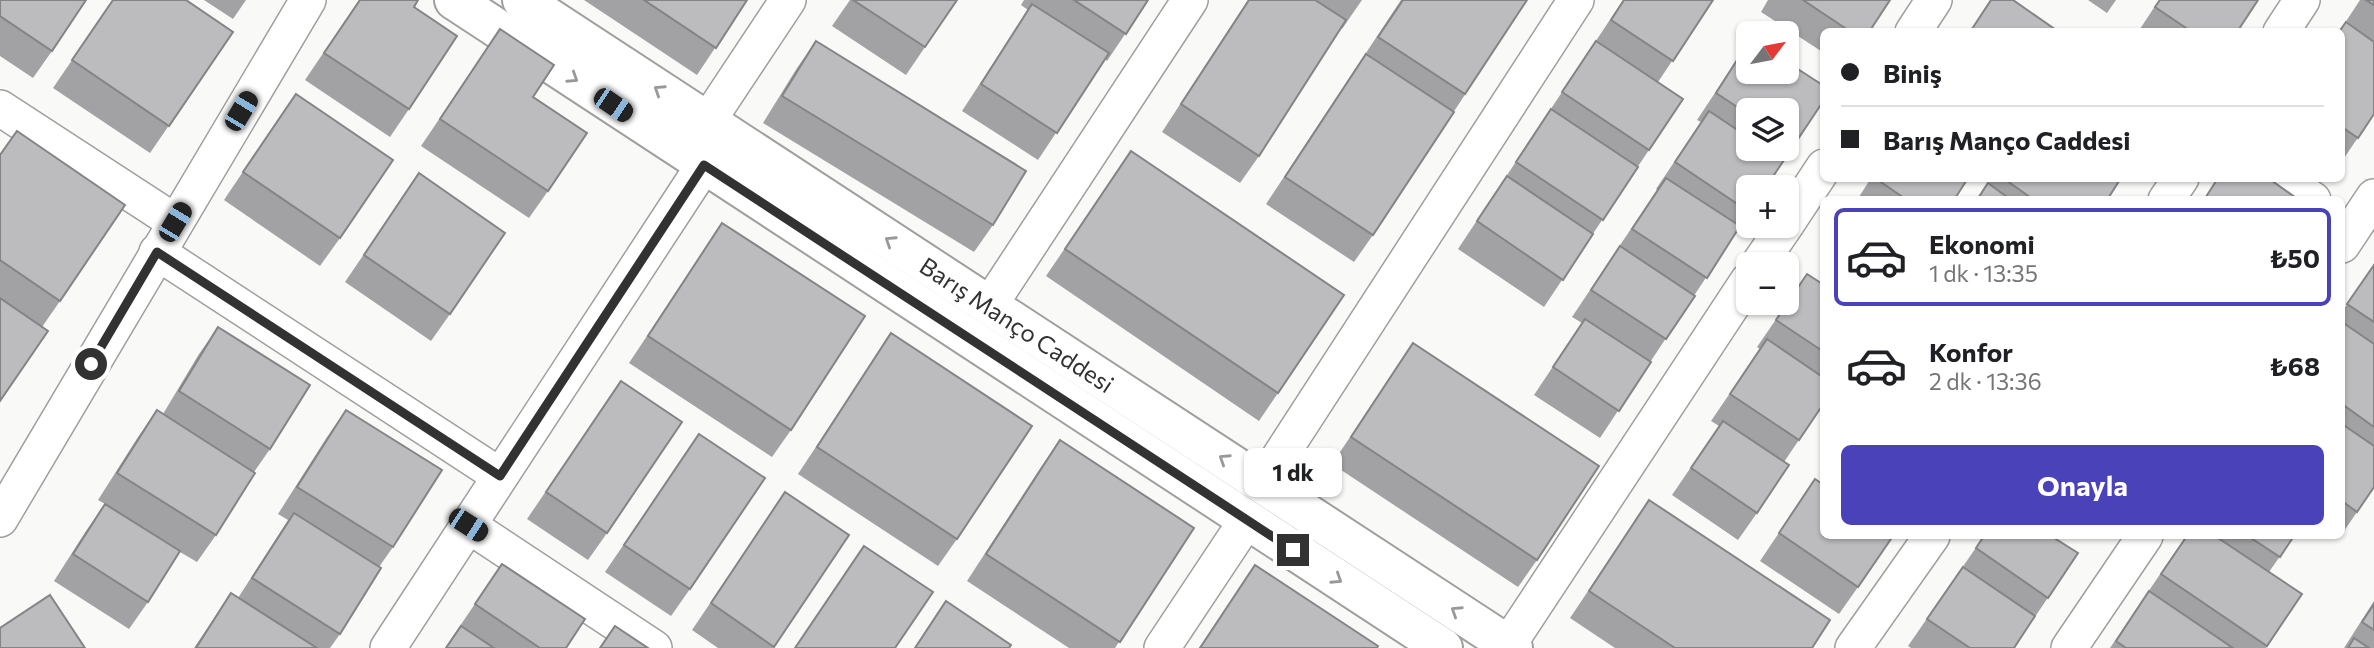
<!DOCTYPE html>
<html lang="tr">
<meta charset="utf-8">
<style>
:root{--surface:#fff;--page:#f2f2f2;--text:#202124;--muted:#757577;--line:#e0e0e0;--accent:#4a42b8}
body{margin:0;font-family:Commissioner,sans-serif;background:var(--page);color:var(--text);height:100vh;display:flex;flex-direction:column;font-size:26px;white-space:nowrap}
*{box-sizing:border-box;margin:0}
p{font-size:23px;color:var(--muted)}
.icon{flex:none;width:38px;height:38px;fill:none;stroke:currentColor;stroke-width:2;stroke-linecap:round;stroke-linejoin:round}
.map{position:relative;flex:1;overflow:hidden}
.drawer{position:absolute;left:1820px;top:196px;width:525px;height:343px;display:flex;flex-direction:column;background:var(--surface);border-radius:10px;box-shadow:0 2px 5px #0004}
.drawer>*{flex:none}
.banner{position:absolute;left:1820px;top:28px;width:525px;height:154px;border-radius:10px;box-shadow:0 2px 5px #0004;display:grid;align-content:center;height:154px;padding:0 21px;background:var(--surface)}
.needle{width:46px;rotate:58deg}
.tools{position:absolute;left:1736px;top:21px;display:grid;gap:14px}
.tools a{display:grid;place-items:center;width:63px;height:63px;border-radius:10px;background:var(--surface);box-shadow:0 2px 5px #0004;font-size:35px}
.end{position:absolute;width:32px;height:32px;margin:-16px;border:9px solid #313231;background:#fff;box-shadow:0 0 0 4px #fff}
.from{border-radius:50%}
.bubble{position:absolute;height:49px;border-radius:10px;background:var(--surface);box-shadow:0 2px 5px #0004;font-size:23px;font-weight:700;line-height:49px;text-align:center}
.car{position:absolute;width:21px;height:42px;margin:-21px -10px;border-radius:9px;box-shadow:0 0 5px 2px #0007;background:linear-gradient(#222 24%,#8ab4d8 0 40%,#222 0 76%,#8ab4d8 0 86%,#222 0)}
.banner b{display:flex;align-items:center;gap:24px;height:66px;font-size:26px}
.banner b+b{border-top:2px solid var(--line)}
.banner i{width:18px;height:18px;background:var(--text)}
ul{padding:12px 0 0;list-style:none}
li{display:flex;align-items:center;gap:21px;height:98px;margin:0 14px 10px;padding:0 7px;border:4px solid transparent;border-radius:10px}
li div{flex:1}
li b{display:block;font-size:26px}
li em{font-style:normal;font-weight:700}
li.active{border-color:var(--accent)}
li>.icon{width:63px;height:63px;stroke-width:1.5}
.primary-button{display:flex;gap:14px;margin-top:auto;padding:14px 21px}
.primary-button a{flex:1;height:80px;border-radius:10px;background:var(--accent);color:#fff;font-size:28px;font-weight:700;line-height:80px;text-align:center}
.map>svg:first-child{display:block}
</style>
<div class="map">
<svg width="2374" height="648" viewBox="0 0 2374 648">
<rect width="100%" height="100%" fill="#f9faf7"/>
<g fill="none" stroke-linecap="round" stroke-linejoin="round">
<g stroke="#9fa09d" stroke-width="38">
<g id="minor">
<polyline points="1913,32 1934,0"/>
<polyline points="2281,32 2302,0"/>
<polyline points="0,108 175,222"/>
<polyline points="707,122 788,0"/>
<polyline points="2281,178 2313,200"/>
<polyline points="2166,200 2181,178"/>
<polyline points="1787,223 1824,167"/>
<polyline points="2342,245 2374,197"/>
<polyline points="157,252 500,476"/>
<polyline points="1759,264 1785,226"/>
<polyline points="989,306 1190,0"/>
<polyline points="1262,484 1576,0"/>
<polyline points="0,519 308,0"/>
<polyline points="468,525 654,648"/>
<polyline points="1508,645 1748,281"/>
<polyline points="388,648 704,165"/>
<polyline points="1162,648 1247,520"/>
<polyline points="1853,648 1932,536"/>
<polyline points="2069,648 2145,536"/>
</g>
</g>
<g stroke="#9fa09d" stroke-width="42">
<g id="tertiary">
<polyline points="454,0 1443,648"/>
<path id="s1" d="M522,0L1513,648"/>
</g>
</g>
<use href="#minor" stroke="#fff" stroke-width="35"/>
<use href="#tertiary" stroke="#fff" stroke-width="38"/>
</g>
<g fill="#a2a2a4" fill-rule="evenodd">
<polygon points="0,0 52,51 33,78 0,56"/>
<polygon points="113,0 233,32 150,153 53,88"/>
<polygon points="204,0 246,0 233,19"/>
<polygon points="359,0 418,0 414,7 409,109 390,137 305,80"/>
<polygon points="584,0 747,0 697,75"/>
<polygon points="850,0 957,0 906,75 832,26"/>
<polygon points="1024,0 1148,0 1107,61 1105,59 1038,160 962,111 1028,10 1021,5"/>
<polygon points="1248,0 1362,0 1342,29 1341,28 1259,156 1240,183 1162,132"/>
<polygon points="1401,0 1527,0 1373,235 1354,262 1266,204"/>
<polygon points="1623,0 1713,0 1658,82 1683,99 1544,307 1458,249"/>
<polygon points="1768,0 1890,0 1869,32 1824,32 1824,53 1761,12"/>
<polygon points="2088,0 2116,0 2107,13"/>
<polygon points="2159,0 2258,0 2237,32 2138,32"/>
<polygon points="2360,0 2374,0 2374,114 2342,161 2342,32 2339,32"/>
<polygon points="500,29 533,97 548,191 529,218 421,146"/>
<polygon points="816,41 993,225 974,252 763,123 797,68"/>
<path d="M1748,43V72H1787V62L1824,86V100L1766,187H1748V214L1600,438L1534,395L1582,323L1572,317L1657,190L1656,189L1701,122L1697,120ZM1748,110H1787V149H1748Z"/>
<polygon points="277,121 340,238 320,266 224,200"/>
<polygon points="1131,151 1278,393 1259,421 1046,276"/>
<polygon points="0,154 60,301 42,327 0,401"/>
<polygon points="419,173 450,314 431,341 345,282"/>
<polygon points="1871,178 1968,178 1954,200 1857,200"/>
<polygon points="1990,178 2121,178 2107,200 1976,200"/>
<polygon points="722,223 791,430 772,457 629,363"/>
<polygon points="2374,264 2374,487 2342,534 2342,312"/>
<polygon points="1807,274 1824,285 1824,403 1784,462 1757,513 1738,540 1672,495 1719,426 1711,421 1760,349 1757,347"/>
<polygon points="218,327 270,449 254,472 216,535 197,562 180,552 148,602 129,629 54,581 86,531 105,504 98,500 138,437 157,410 163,414 199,354"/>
<polygon points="891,333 957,539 938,566 798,474"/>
<polygon points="1413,343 1537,560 1518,587 1332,464"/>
<polygon points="621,381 607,533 588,560 527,519"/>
<polygon points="346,410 393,547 379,567 340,634 330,648 194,648 231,593 238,598 288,520 278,514 327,437"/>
<polygon points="699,434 690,589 671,616 605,572"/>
<polygon points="1060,440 1194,528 1115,648 1069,648 967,581 1041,467"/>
<polygon points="1815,479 1858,587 1839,614 1760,561"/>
<polygon points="785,492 849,535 773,648 718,648 692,630"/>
<polygon points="1649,500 1812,648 1615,648 1570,618"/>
<polygon points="1984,536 2078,553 2014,648 1911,648 1908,646"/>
<polygon points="2186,536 2294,536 2269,572 2302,594 2266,648 2110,648"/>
<polygon points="502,564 566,648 445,648"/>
<polygon points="1255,565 1377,648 1199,648"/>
<polygon points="2374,601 2374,648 2344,648"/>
</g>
<g fill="#bcbcbf" stroke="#848486" stroke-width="2">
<polygon points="0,0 86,0 52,51 0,16"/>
<polygon points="113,0 186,0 233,32 169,126 72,60"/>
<polygon points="360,0 418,0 414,7 457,36 409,109 324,53"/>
<polygon points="644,0 747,0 716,48"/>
<polygon points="853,0 957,0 925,47"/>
<polygon points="1074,0 1148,0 1126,34"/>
<polygon points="1249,0 1315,0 1346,20 1259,156 1181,104"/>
<polygon points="1403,0 1527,0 1465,94 1378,37"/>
<polygon points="1624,0 1713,0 1673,61 1611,20"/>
<polygon points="1803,0 1890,0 1869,32 1851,32"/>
<polygon points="1991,0 2013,0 2059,32 1970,32"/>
<polygon points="2160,0 2258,0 2237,32 2192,32 2155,7"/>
<polygon points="2366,0 2374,0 2374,5"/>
<polygon points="1032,4 1109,53 1057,133 981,84"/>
<polygon points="2346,22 2374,42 2374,114 2358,138 2342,127 2342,32 2339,32"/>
<polygon points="500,29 554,65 533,97 587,133 548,191 440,119"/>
<polygon points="816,41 1026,171 993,225 782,96"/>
<polygon points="1596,41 1683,99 1649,150 1562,92"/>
<polygon points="1748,43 1748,72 1787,72 1787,62 1824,86 1824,100 1794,145 1787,140 1787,110 1748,110 1748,114 1716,93"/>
<polygon points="1366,54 1454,112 1373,235 1285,177"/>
<polygon points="296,94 393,160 340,238 243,172"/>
<polygon points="1551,109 1638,167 1603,220 1516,162"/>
<polygon points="1709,111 1748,137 1748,149 1766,149 1784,160 1766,187 1748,187 1748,211 1675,162"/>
<polygon points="17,131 125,205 60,301 0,260 0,155"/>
<polygon points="1131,151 1344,295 1278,393 1065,249"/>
<polygon points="419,173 505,233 450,314 364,255"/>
<polygon points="1507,176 1593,234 1563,280 1477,221"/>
<polygon points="1666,178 1740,226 1707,278 1632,229"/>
<polygon points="1875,178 1968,178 1954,200 1907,200"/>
<polygon points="2003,178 2121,178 2107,200 2034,200"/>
<polygon points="2218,178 2268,178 2299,200 2204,200"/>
<polygon points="1988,183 2011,200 1977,200"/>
<polygon points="722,223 865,316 791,430 648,336"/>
<polygon points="1620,246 1695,296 1666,339 1591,290"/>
<polygon points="2374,265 2374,322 2347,304"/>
<polygon points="1807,274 1824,285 1824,352 1776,320"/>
<polygon points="0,298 48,331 0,401"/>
<polygon points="1585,319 1651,362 1619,411 1553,367"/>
<polygon points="2342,322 2374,344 2374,427 2342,404"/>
<polygon points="218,327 310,385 270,449 179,391"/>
<polygon points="891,333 1032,426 957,539 817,447"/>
<polygon points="1767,339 1824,378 1824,403 1799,440 1730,394"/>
<polygon points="1413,343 1599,466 1537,560 1351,437"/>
<polygon points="621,381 682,422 607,533 546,492"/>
<polygon points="157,410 255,473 216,535 117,473"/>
<polygon points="346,410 442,470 393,547 297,487"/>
<polygon points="1723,421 1789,465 1757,513 1691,468"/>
<polygon points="2342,424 2374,446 2374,487 2357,512 2342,501"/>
<polygon points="699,434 765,478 690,589 624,545"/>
<polygon points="1060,440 1194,528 1120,642 986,554"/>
<polygon points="1815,479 1824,485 1824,536 1893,536 1858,587 1779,533"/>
<polygon points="785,492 849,535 774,647 711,603"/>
<polygon points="1649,500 1830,620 1812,648 1675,648 1589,591"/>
<polygon points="105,504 180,551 148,602 73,554"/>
<polygon points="294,513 381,568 340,634 252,578"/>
<polygon points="1984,536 2051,536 2078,553 2048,598 1976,548"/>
<polygon points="2187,536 2215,536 2302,594 2267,646 2161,574"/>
<polygon points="2248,536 2294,536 2280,557"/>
<polygon points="864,546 933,592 895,648 795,648"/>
<polygon points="502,564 585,619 566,648 540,648 475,604"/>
<polygon points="1255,565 1378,646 1377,648 1200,648"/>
<polygon points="1963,567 2035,616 2014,648 1970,648 1927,619"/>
<polygon points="2149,591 2233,648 2126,648 2116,641"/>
<polygon points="231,593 317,648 196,648"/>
<polygon points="50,595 85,648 0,648 0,628"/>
<polygon points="946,601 1011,645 1009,648 915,648"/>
<polygon points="2374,604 2374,630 2362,622"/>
<polygon points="461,626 494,648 446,648"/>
<polygon points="615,626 648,648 600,648"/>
<polygon points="2354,638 2369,648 2348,648"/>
</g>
<defs><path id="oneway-chevron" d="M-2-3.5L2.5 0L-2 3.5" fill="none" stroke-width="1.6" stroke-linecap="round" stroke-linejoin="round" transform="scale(1.75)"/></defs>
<g stroke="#989898">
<use href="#oneway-chevron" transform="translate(573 78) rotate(33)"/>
<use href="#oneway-chevron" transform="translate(659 90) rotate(-147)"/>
<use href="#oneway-chevron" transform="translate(890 241) rotate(-147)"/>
<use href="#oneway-chevron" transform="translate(1224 459) rotate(-147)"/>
<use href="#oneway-chevron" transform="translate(1337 579) rotate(33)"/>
<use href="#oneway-chevron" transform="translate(1456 611) rotate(-147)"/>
</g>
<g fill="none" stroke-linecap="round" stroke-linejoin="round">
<polyline stroke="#313231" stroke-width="9" points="91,364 157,252 500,476 704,165 1293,550"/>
</g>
<g text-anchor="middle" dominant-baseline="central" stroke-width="5" stroke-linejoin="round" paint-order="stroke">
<g font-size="24" fill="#313231" stroke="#fff">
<text stroke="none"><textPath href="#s1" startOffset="592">Barış Manço Caddesi</textPath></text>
</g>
</g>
</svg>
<div class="tools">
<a><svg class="needle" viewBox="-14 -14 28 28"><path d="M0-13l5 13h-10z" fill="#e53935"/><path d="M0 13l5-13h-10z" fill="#757577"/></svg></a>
<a><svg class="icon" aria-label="layers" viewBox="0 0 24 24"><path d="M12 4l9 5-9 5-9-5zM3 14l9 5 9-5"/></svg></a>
<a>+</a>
<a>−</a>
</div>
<i class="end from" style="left:91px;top:364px"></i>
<i class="end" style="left:1293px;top:550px"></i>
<div class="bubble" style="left:1244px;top:448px;width:98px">1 dk</div>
<i class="car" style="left:613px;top:105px;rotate:124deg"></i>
<i class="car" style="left:241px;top:111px;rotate:31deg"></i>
<i class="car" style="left:175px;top:222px;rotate:31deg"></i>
<i class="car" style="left:468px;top:525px;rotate:123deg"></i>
<div class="banner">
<b><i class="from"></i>Biniş</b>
<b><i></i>Barış Manço Caddesi</b>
</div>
<section class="drawer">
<ul>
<li class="active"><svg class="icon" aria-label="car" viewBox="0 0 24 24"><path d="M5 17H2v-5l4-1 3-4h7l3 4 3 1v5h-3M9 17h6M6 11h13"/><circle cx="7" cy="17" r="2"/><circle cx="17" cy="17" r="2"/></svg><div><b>Ekonomi</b><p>1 dk · 13:35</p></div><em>₺50</em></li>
<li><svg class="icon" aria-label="car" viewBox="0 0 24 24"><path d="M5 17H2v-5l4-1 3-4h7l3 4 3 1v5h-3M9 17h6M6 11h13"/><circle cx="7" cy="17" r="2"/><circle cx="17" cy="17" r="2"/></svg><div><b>Konfor</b><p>2 dk · 13:36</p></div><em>₺68</em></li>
</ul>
<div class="primary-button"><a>Onayla</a></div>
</section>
</div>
